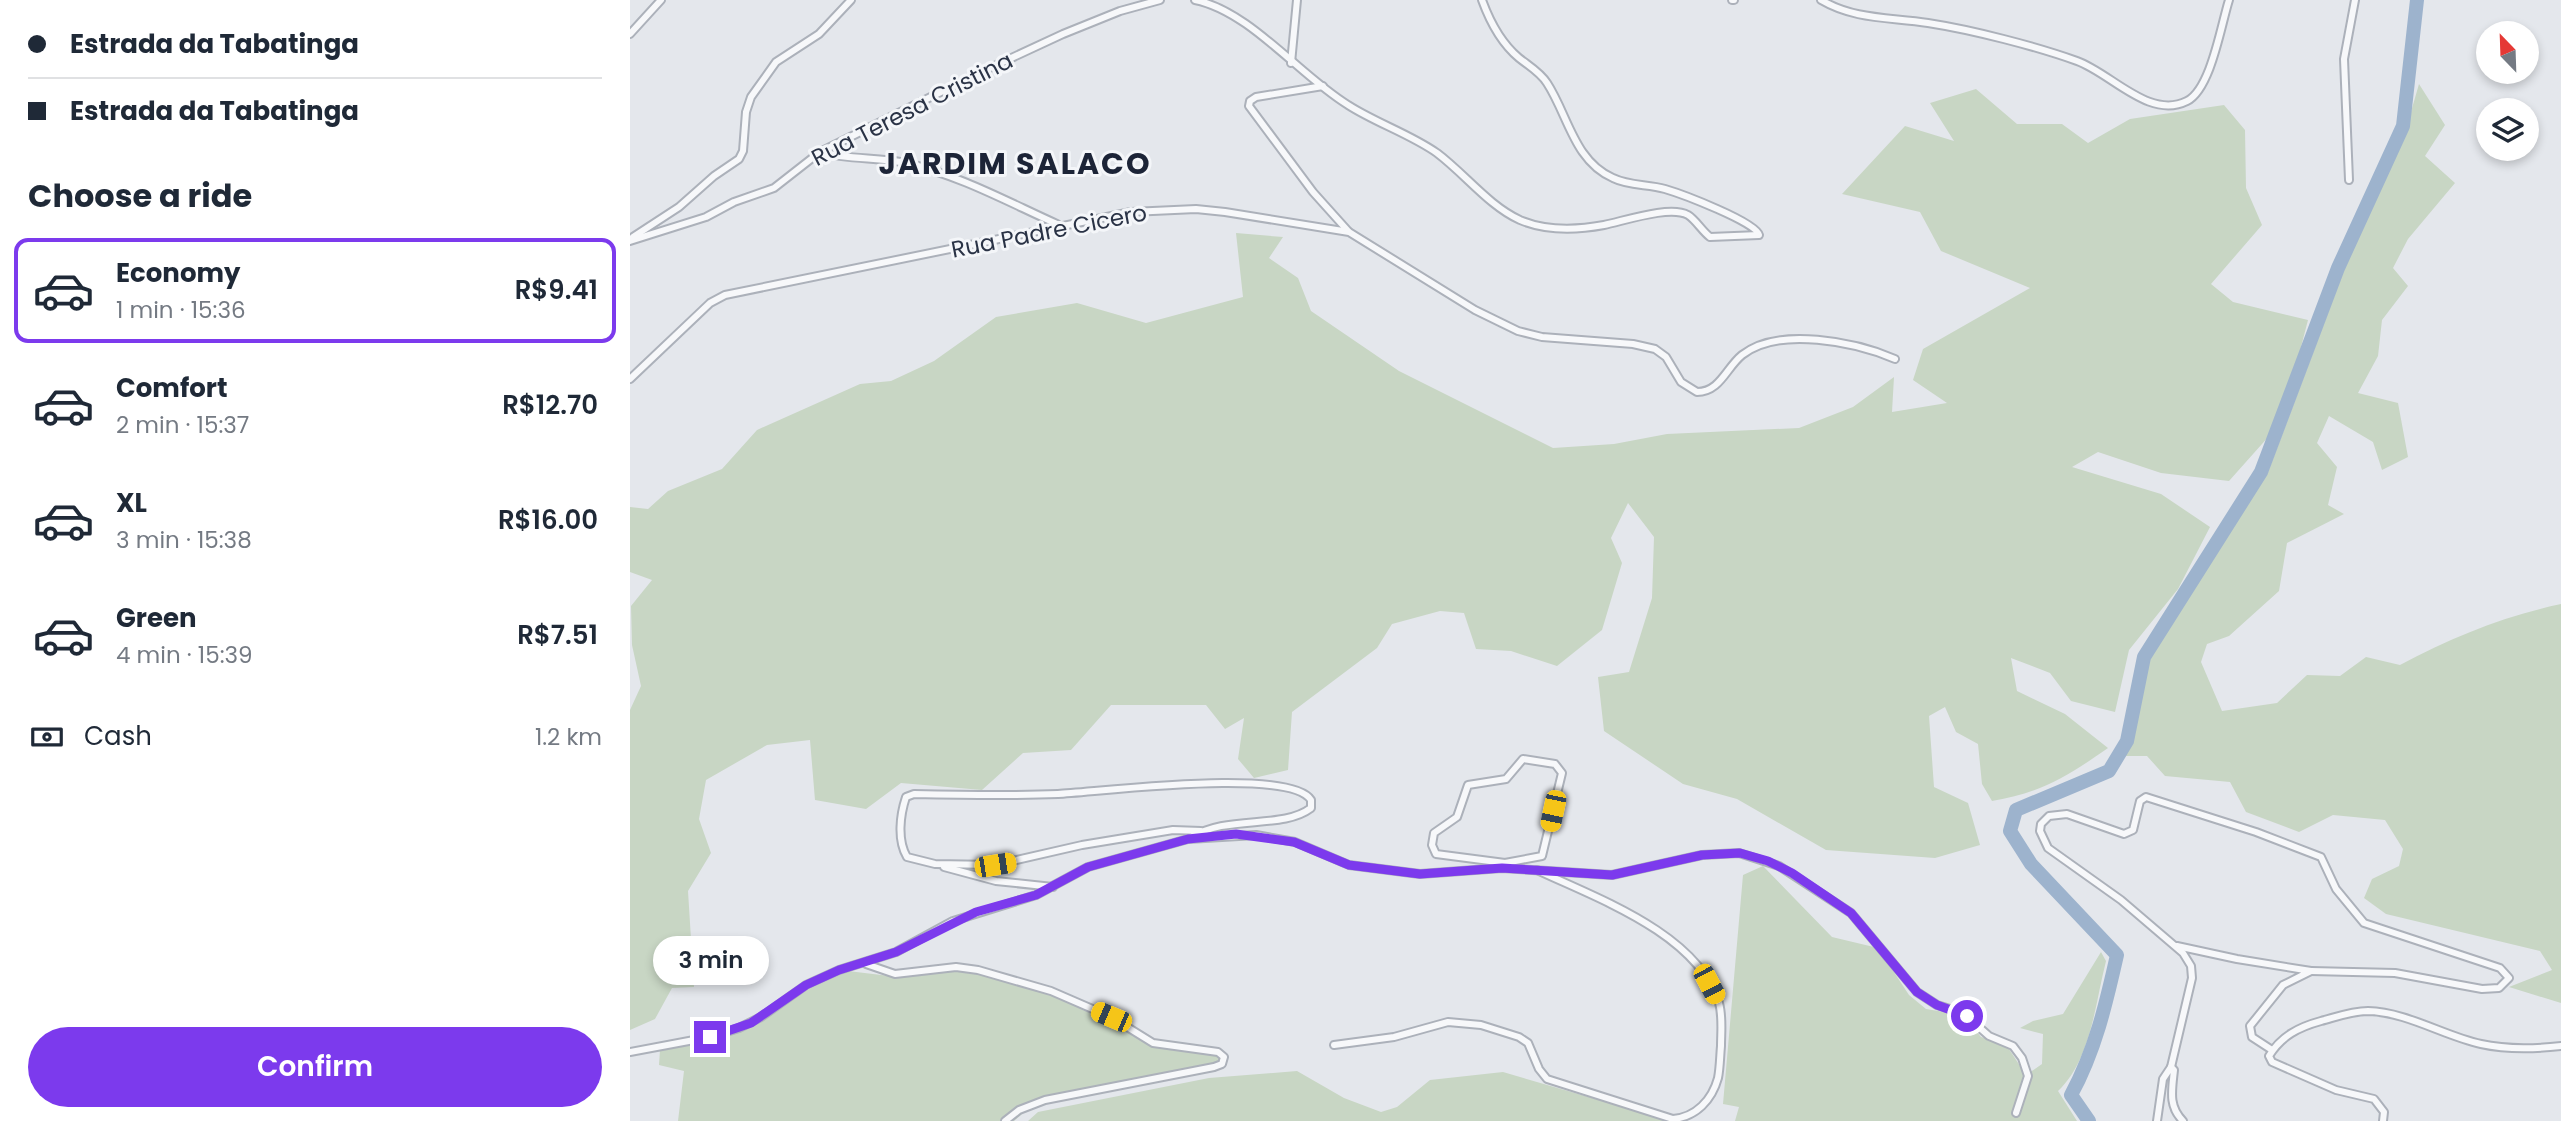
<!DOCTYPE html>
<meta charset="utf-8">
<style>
:root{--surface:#fff;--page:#f6f6f7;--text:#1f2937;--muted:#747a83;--line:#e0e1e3;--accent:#7c3aed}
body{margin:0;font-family:Poppins,sans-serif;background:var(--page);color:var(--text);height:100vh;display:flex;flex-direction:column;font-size:26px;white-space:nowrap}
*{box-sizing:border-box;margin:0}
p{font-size:23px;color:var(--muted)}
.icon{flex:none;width:38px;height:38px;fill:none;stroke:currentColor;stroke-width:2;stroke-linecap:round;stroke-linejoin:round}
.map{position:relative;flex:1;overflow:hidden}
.side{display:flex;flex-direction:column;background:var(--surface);width:630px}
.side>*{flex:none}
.hud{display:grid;align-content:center;height:154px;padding:0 28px;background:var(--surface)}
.needle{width:46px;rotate:337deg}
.fabs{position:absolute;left:1846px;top:21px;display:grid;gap:14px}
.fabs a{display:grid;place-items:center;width:63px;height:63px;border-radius:50%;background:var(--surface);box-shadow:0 4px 10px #0003;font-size:35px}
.end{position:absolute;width:32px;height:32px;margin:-16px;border:9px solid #7c3aed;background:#fff;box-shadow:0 0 0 4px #fff}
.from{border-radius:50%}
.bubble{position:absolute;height:49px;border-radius:24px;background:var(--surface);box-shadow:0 4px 10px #0003;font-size:23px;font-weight:600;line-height:49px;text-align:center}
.car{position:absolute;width:21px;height:42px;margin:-21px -10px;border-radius:9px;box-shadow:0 0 5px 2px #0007;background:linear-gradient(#f5c518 24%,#345 0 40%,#f5c518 0 76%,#345 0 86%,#f5c518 0)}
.hud b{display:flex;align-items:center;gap:24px;height:66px;font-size:26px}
.hud b+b{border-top:2px solid var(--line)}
.hud i{width:18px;height:18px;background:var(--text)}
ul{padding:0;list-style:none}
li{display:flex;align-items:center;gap:21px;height:105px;margin:0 14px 10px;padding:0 14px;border:4px solid transparent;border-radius:14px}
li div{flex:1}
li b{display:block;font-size:26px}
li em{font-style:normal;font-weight:600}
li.selected{border-color:var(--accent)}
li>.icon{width:63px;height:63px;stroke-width:1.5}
h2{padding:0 28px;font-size:32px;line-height:84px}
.pay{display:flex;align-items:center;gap:18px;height:77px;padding:0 28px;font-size:26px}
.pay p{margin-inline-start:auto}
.button{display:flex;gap:14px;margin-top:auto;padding:14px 28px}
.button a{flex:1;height:80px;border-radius:42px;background:var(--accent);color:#fff;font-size:28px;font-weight:600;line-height:80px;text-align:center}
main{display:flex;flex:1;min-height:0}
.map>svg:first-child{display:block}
</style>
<main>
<section class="side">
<div class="hud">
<b><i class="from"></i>Estrada da Tabatinga</b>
<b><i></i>Estrada da Tabatinga</b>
</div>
<h2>Choose a ride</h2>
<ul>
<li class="selected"><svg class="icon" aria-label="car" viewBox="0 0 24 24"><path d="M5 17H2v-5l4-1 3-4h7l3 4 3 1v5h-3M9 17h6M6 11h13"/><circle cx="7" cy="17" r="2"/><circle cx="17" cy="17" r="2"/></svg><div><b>Economy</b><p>1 min · 15:36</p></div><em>R$9.41</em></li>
<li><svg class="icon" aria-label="car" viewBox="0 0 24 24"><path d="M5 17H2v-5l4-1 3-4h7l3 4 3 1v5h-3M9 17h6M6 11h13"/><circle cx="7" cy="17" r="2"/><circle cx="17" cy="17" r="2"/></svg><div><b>Comfort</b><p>2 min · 15:37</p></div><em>R$12.70</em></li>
<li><svg class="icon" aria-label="car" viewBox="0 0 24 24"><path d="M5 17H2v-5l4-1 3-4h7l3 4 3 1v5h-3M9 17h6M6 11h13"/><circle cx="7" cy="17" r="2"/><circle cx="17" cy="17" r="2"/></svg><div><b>XL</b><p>3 min · 15:38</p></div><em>R$16.00</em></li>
<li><svg class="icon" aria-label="car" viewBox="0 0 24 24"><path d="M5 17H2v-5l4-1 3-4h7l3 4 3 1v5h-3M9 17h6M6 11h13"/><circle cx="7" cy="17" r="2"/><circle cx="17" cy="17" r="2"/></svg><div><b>Green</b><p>4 min · 15:39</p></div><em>R$7.51</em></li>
</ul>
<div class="pay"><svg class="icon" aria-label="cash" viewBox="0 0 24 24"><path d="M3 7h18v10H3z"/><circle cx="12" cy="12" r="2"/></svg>Cash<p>1.2 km</p></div>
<div class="button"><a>Confirm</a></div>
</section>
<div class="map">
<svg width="1931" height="1121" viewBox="0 0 1931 1121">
<rect width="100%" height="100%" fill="#e4e7ec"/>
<g fill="#c8d6c4">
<path d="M1789,84L1815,125L1795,156L1825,183L1778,239L1763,268L1778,286L1752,320L1748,356L1728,393L1768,403L1778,457L1752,470L1743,442L1699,416L1687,443L1707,467L1698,505L1714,514L1657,543L1649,591L1599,636L1577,644L1571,662L1592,711L1647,703L1677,675L1710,676L1736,657L1770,665C1822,637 1874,616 1931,604V1003L1879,987L1922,970L1910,951L1756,914L1734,898L1742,879L1769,866L1773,849L1755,820L1703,815L1669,832L1616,812L1600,782L1535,776L1517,756H1495L1501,743L1518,662L1638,472L1731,225L1772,143Z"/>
<path d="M1346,89L1387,124H1432L1458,143L1500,119L1594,105L1615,130L1616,188L1632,225L1581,284L1603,302L1678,320L1665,370L1640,435L1599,481L1531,473L1468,452L1442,467L1531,494L1580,527L1548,589L1499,650L1485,712L1441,701L1420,673L1381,658L1387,691L1435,714L1478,748C1438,776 1411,793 1362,801L1352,784L1348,744L1326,732L1315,707L1299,716L1304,787L1338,803L1350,845L1305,858L1196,850L1107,799L1053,784L974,731L968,677L999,672L1022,598L1024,537L998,503L981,538L992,563L972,630L927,666L881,651L846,649L834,613L810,611L762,624L747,648L662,712L658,770L624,778L608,759L614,718L595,729L576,705H481L441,750L393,753L352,790L271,783L236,809L185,800L180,740L137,745L76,780L69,819L81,853L58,891L64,987L42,988L25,1019L0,1030V710L11,686L2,645L1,606L22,580L0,572V507L18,509L38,491L92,469L127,430L230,384L261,381L304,361L366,317L447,303L516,323L613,297L606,233L653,237L639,258L668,278L681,311L769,371L923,448L984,444L1037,434L1169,428L1223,407L1264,377L1262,412L1317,403L1283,380L1293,349L1400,288L1311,251L1290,212L1212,194L1275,126L1324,141L1300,103Z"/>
<path d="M1133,866L1202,937L1248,948L1279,995L1296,1009L1333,1015L1351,1037L1375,1043L1396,1075L1412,1064L1413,1034L1390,1028L1403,1021L1433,1014L1471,952L1476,961C1465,1004 1461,1060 1428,1091L1447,1121H1105L1109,1107L1093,1104L1113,875Z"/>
<polygon points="337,970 416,991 501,1027 528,1045 596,1055 593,1065 406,1102 384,1121 48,1121 54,1071 29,1065 30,1050 123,1025 175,991 218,971 268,977"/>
<polygon points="667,1071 714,1098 751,1112 767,1107 800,1080 873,1072 1041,1121 398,1121 408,1112 579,1078"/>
</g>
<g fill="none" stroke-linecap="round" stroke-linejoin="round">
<path stroke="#9db3cd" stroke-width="14" d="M1459,1121L1441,1095C1465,1051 1476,1004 1487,955L1401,864L1380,831L1386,810L1479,771L1497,741L1514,657L1631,472L1708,268L1773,126L1787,0"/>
<g stroke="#acb1ba" stroke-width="10">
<g id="minor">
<path d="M565,0C620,11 670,76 718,105C746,123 780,134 807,153C835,174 859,206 890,220C916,231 947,230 974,225C994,221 1040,205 1058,215C1066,220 1072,231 1080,237L1129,235C1126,222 1052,194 1035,189C1018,184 999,186 983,178C944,161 938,115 917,83C910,72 899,66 889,58C871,43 860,22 852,0"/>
<polyline points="1102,0 1104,0"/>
<path d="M1191,0C1225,20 1260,17 1298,23C1343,30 1405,46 1447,61C1481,73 1519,120 1557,101C1581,89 1591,25 1599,0"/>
<polyline points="0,34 31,0"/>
<polyline points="661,63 667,0"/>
<polyline points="693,86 626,97 620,101 619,106 683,192 718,231"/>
<path d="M190,152C219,160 248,157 276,163C329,175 378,202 427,224"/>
<polyline points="1719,180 1714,59 1725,0"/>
<polyline points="3,237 49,207 84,176 109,159 113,151 116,112 121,97 146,62 189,34 221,0"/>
<polyline points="0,241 76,217 104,202 144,188 190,152 347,74 433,34 490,11 530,0"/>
<path d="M0,379L80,303L95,295L501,212L566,209L595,212L719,232L845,310L888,331L912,337L1003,344L1025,349L1036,357L1051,382L1067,392C1090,392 1096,368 1112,355C1148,326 1226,342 1265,359"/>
<polygon points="893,759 925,764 932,773 912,856 875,863 806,854 802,845 804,833 827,817 838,785 876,779"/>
<path d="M560,838C597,814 652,830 681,808V800C660,767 470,792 428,794C380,796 332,795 284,794L276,797C270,815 267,840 277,857L305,864L365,865L452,845L543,830L571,831"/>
<polyline points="314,867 366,881 423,887"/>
<polyline points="1547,946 1607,959 1681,971 1653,985 1620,1026 1622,1037 1642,1050"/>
<polyline points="236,964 265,974 326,967 348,970 421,991 481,1017 523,1043 588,1052 594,1057 592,1064 584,1067 415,1100 389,1110 375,1121"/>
<path d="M704,1045L764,1037L818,1022L851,1025L889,1037L898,1043L909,1069L917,1079L1043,1119C1066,1117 1082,1100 1088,1078C1090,1068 1090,1057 1091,1046C1091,1032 1093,1017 1089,1003C1067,933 966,898 907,870"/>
<polyline points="0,1052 80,1037 109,1028 131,1017 176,985 209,970 266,952 323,921 406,895 458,867 558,839 626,835 665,842 719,865 790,874 872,868 982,875 1072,855 1109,853 1149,866 1221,913 1287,992 1307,1005 1333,1013 1359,1036 1383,1046 1392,1058 1398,1076 1386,1113"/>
<polyline points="1541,1067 1562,978 1561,966 1553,953 1491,900 1418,848 1410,831 1411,824 1419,816 1437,814 1494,834 1503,830 1510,801 1516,797 1626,832 1691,857 1706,889 1734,923 1870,968 1879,978 1869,988 1852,989 1765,973 1681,971"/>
<path d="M1527,1121L1533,1079L1541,1067L1544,1070C1542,1090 1538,1106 1553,1121"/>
<path d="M1753,1121L1754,1112L1744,1099L1706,1090L1642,1062L1639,1056C1651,1036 1669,1027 1691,1021C1706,1017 1722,1011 1738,1011C1777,1012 1814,1036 1851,1044C1878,1050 1904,1049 1931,1046"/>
</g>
</g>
<use href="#minor" stroke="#f7f8fa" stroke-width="6"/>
</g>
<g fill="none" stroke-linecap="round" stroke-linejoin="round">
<polyline stroke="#7c3aed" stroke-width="9" points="80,1037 121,1023 176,985 209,970 266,952 346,912 406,895 458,867 558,839 606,834 664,842 719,865 790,874 872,868 982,875 1072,855 1110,853 1138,861 1162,873 1221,913 1287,992 1307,1005 1337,1016"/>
</g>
<g text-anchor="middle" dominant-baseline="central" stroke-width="6" stroke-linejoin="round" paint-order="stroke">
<g font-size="23" fill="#2a3346" stroke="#f4f6f9">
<text transform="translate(282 109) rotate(-27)">Rua Teresa Cristina</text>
<text transform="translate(419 231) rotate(-11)">Rua Padre Cicero</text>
</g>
<g font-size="30" font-weight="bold" letter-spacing="2" fill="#1c2437" stroke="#f4f6f9">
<text x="385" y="163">JARDIM SALACO</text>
</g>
</g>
</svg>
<div class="fabs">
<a><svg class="needle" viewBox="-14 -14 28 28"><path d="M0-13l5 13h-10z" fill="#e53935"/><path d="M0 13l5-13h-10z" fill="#747a83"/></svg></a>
<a><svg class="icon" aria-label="layers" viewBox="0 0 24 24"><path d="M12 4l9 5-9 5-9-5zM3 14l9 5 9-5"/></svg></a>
</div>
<i class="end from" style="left:1337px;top:1016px"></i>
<i class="end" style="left:80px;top:1037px"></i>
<div class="bubble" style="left:23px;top:936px;width:116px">3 min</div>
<i class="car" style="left:923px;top:811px;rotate:192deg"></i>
<i class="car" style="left:365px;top:865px;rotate:81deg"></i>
<i class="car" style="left:1079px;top:984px;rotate:152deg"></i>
<i class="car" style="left:481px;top:1017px;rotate:293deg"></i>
</div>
</main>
